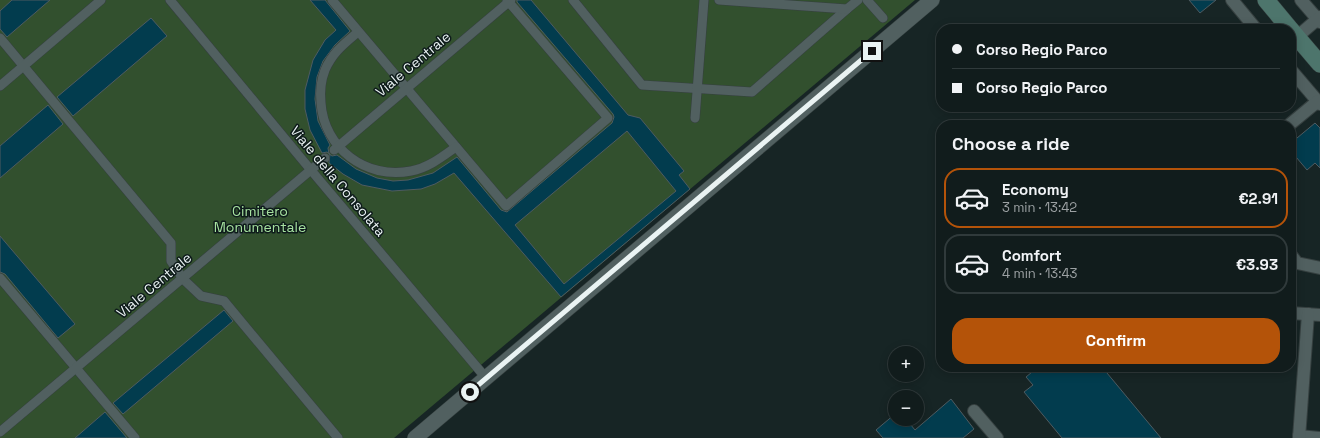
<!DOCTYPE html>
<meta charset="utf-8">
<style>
:root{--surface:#111c1c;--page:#1e2929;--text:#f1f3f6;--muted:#9ca1a3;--line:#303a3b;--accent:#b45309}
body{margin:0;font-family:"Space Grotesk",sans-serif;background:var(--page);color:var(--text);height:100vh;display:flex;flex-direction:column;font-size:15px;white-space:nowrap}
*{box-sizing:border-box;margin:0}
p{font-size:13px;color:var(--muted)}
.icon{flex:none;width:22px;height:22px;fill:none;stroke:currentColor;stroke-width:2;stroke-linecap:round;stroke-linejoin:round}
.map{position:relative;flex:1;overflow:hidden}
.sheet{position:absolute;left:936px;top:120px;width:360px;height:252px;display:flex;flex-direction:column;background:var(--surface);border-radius:16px;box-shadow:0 2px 10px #0003,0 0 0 1px var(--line)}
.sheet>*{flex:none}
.top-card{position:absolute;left:936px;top:24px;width:360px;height:88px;border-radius:16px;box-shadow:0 2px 10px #0003,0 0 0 1px var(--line);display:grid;align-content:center;height:88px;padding:0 16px;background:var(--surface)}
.buttons{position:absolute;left:888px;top:346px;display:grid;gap:8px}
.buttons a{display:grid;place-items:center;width:36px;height:36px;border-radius:50%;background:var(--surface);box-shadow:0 2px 10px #0003,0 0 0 1px var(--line);font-size:20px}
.end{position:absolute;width:18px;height:18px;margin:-9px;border:5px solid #eaf3f3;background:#111;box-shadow:0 0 0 2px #111}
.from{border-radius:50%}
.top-card b{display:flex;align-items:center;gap:14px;height:38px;font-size:15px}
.top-card b+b{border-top:1px solid var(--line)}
.top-card i{width:10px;height:10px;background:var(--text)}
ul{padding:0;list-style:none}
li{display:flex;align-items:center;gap:12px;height:60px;margin:0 8px 6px;padding:0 8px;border:2px solid var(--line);border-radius:16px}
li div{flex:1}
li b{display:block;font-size:15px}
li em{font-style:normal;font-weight:700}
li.on{border-color:var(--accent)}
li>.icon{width:36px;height:36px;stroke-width:1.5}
h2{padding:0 16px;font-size:18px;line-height:48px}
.cta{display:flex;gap:8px;margin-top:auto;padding:8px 16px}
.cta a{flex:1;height:46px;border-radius:16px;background:var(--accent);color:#fff;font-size:16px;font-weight:700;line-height:46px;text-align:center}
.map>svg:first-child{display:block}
</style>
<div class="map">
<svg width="1320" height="438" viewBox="0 0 1320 438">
<rect width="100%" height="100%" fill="#172525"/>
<polygon fill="#32502e" points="0,0 915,0 394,438 0,438"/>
<g fill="#023c4e" stroke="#4e5b61" fill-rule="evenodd">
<polygon points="12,0 50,0 7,37 0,29 0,11"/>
<path d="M310,0H325L350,31L335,45L323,61L317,77L315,99L318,121L330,145L328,148L329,154L332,156L337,155L356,169L377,178L393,181L408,180L433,173L457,157L501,210L507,212L612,123L614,117L613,114L517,2V0H531L628,115L640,118L684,171L679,175L690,189L561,297L454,173L435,184L421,189L392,191L362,185L343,174L329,163L330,154L327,152L322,153L310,130L305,109V90L313,60L325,40L336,30ZM627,131L676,191L564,284L515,225Z"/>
<polygon points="1189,0 1216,0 1200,13"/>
<polygon points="151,18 167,36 73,116 57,97"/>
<polygon points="48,105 63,124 0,178 0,146"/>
<polygon points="1315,123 1320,128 1320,168 1315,163 1307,170 1291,151 1291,143"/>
<polygon points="0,236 75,324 58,338 5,274 0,272"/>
<polygon points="224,310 233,321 123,414 113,403"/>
<polygon points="1038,367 1102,367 1161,438 1062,438 1024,392 1033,385 1026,377"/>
<polygon points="951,399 974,429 963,438 883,438 876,430 895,414 895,419 906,419 915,430"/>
<polygon points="105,412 127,438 75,438"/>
</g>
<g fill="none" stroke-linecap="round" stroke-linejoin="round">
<g stroke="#364040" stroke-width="10">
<g id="pedestrian">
<polyline points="170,0 310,169 486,378"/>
<polyline points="332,0 506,206 608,118 507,0"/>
<polyline points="573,0 642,85 752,92 847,9"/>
<polyline points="719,0 847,9 858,0"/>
<polyline points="867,0 883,18"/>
<path d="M358,32C344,44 333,52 325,70C321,80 320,93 321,103C324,148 366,180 411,171C428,168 442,157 456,147"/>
<polyline points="0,38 171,243 171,261 183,279 201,296 224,301 338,438"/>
<polyline points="0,86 101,0"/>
<polyline points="695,118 704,0"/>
<polyline points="334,150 511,0"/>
<polyline points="0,278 135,438"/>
<polyline points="0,432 325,158"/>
</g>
</g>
<g stroke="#364040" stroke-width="14">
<g id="minor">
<polyline points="1232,0 1256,29"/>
<polyline points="1301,0 1320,22"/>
<polyline points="1292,41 1320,17"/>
<polyline points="1291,70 1320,104"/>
<polyline points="1289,125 1318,101"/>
<polyline points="1291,255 1297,263 1320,268"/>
<polyline points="1291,313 1320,315"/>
<polyline points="974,411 997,438"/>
<polyline points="1299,436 1319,438"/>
<polyline points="1299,438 1308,314"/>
</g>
</g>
<g stroke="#364040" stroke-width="16">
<polyline id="tertiary" points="415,438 932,0"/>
</g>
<g stroke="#364040" stroke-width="18">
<g id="secondary">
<polyline points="1266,0 1290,29"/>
<polyline points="1291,30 1320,64"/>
</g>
</g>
<use href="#pedestrian" stroke="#516060" stroke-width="9"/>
<use href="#minor" stroke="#516060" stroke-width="12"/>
<use href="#tertiary" stroke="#516060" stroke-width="15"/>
<use href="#secondary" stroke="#4d756c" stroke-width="17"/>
</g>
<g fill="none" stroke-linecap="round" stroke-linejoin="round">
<polyline stroke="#eaf3f3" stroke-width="5" points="470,392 872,51"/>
</g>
<g text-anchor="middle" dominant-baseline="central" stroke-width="3" stroke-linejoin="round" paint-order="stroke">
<g font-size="14" fill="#eaf3f3" stroke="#0e1b1b">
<text transform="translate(413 64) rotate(-40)">Viale Centrale</text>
<text transform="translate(338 181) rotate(50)">Viale della Consolata</text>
<text transform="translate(154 285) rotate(-40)">Viale Centrale</text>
</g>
<g font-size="14" fill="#a7e2a0" stroke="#0e1b1b">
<text x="260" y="211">Cimitero<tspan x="260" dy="16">Monumentale</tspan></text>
</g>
</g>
</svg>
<div class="buttons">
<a>+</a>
<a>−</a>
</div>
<i class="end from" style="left:470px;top:392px"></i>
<i class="end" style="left:872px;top:51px"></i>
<div class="top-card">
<b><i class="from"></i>Corso Regio Parco</b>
<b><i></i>Corso Regio Parco</b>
</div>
<section class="sheet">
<h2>Choose a ride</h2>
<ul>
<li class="on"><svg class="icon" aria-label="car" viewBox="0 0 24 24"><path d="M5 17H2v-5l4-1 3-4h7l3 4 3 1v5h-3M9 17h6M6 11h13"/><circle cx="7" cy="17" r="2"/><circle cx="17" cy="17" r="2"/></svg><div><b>Economy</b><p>3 min · 13:42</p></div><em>€2.91</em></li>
<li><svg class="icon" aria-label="car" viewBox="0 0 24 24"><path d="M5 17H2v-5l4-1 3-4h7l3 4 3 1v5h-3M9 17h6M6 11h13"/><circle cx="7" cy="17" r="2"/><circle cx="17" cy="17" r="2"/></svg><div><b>Comfort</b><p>4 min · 13:43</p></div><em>€3.93</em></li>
</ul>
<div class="cta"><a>Confirm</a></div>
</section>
</div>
